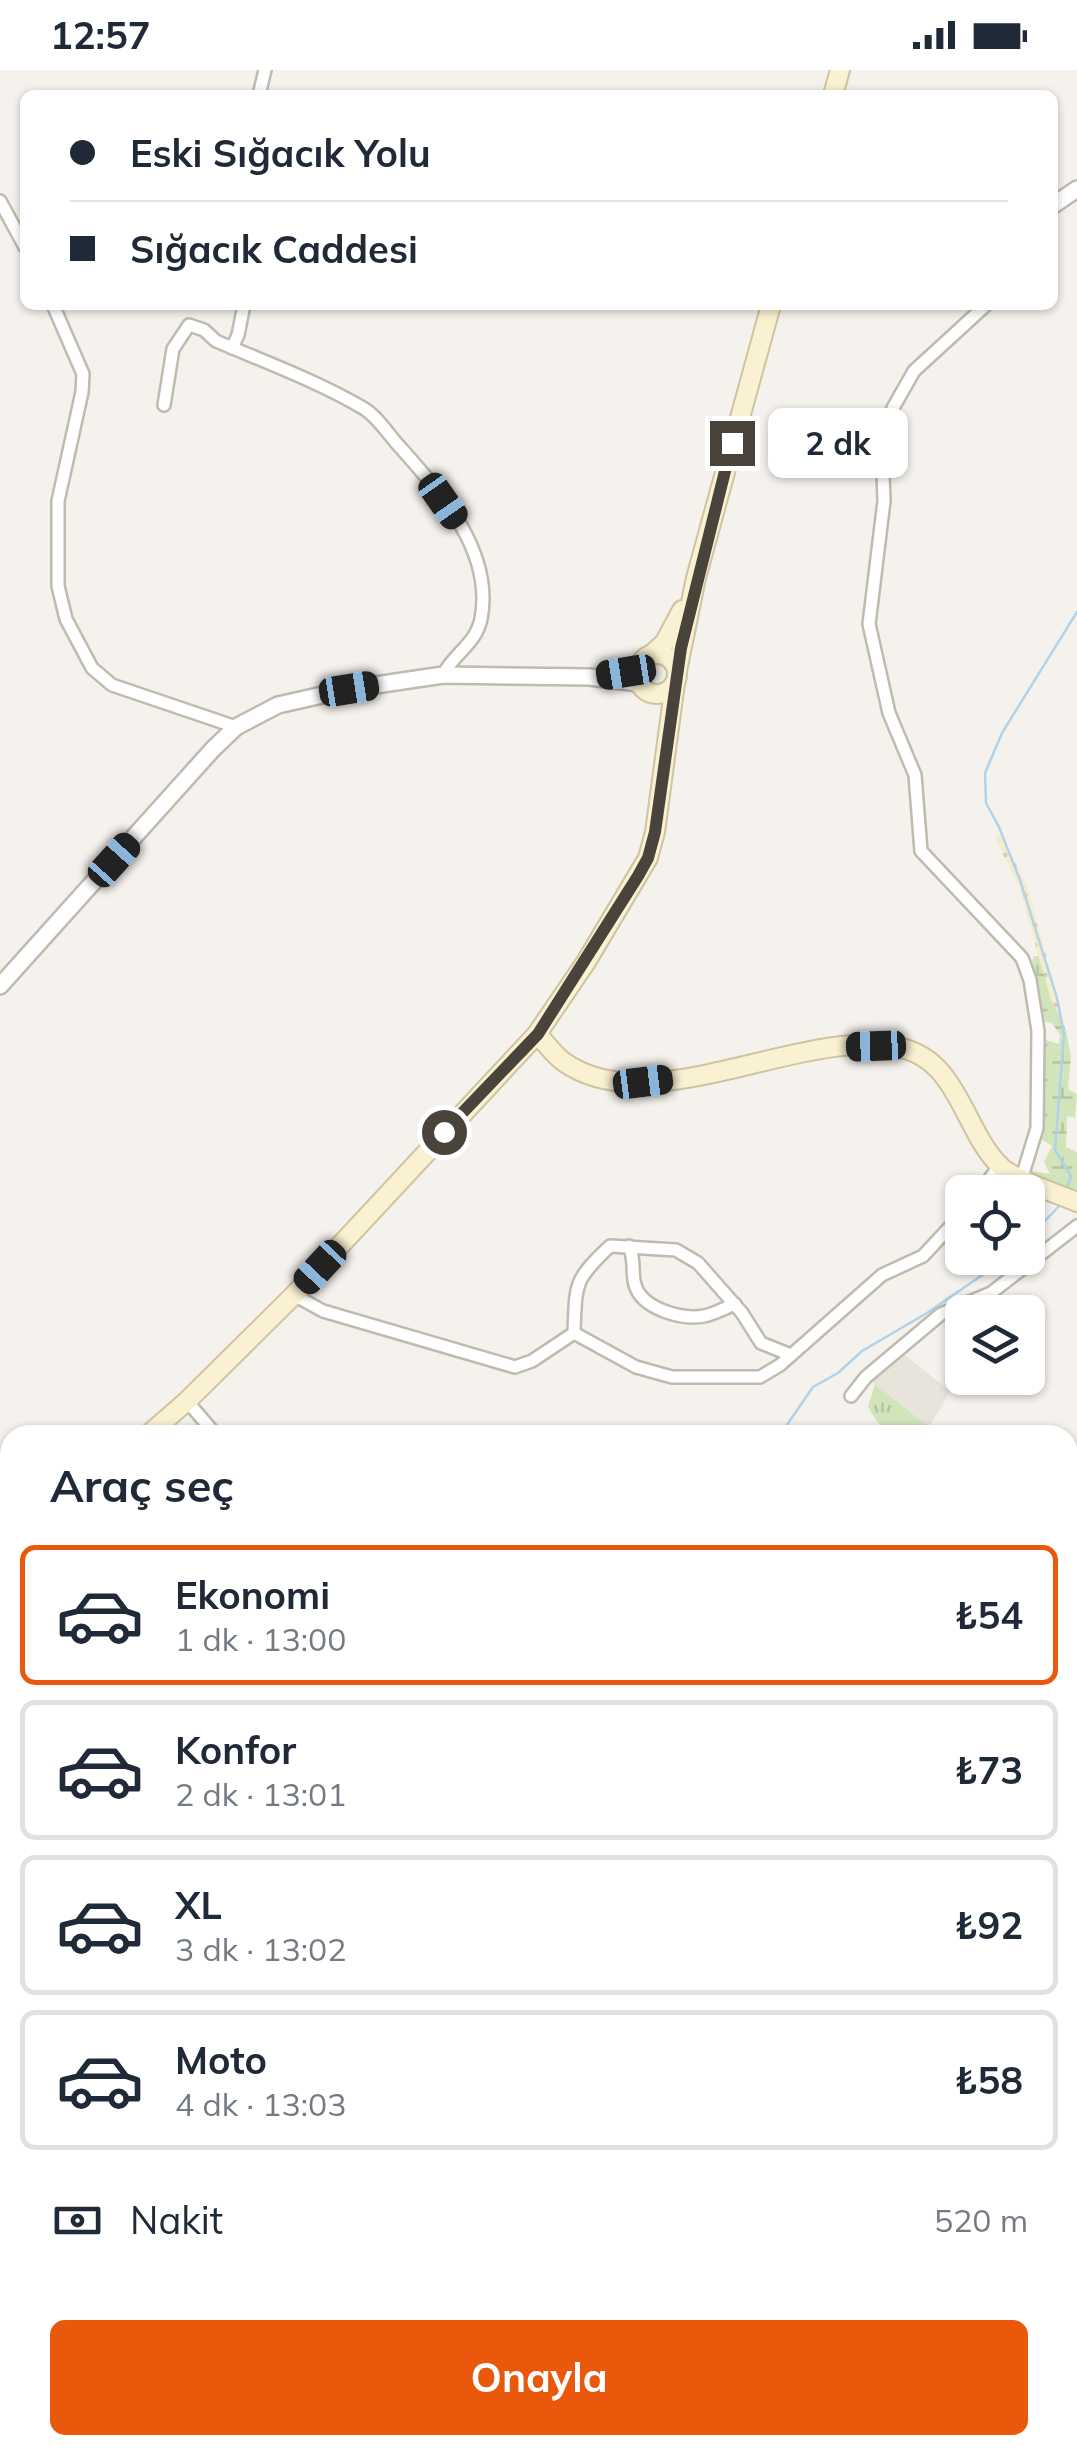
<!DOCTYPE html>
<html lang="tr">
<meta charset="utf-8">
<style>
:root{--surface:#fff;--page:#f6f6f7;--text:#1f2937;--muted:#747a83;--line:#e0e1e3;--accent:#ea580c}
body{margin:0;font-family:Mulish,sans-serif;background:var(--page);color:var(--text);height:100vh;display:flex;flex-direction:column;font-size:38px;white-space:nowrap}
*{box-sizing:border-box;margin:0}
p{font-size:32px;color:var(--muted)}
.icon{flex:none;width:55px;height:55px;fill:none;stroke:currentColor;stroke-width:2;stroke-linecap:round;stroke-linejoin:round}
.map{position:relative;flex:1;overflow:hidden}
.sheet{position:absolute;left:0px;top:1355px;width:1078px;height:1030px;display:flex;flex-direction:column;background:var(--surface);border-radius:30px 30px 0 0;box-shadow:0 2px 8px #0004}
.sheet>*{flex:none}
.banner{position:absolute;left:20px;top:20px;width:1038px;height:220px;border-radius:15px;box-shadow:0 2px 8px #0004;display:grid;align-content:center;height:220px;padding:0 50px;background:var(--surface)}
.tools{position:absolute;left:945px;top:1105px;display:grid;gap:20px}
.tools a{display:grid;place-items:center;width:100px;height:100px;border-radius:15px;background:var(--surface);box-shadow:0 2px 8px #0004;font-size:50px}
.end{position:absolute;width:45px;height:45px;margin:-22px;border:12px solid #49433b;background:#fff;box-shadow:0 0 0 5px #fff}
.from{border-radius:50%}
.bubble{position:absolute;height:70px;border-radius:15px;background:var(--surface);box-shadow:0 2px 8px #0004;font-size:32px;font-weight:700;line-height:70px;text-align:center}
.car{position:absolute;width:30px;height:60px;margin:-30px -15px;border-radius:12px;box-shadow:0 0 8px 2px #0007;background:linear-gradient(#222 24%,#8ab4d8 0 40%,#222 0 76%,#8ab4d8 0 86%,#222 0)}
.banner b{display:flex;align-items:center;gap:35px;height:95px;font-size:38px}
.banner b+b{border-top:2px solid var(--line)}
.banner i{width:25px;height:25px;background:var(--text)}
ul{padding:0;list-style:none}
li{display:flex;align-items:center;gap:30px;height:140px;margin:0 20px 15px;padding:0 30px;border:5px solid var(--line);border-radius:15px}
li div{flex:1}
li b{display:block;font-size:38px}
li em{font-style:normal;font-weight:700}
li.on{border-color:var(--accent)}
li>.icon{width:90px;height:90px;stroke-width:1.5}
h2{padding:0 50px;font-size:45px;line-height:120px}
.pay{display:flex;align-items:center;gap:25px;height:110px;padding:0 50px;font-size:38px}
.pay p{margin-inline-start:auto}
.cta{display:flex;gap:20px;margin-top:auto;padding:20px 50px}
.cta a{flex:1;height:115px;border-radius:15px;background:var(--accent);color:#fff;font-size:40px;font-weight:700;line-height:115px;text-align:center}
.status{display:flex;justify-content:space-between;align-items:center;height:70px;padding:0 50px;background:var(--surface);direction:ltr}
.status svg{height:28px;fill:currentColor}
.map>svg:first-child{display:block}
</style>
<div class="status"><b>12:57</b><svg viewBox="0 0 49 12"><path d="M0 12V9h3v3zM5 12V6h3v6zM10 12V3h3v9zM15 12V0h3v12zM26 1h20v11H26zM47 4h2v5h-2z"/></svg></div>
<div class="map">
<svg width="1077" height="2385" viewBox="0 0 1077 2385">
<defs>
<pattern id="grass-tufts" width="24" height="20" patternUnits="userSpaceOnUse" patternTransform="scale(2.5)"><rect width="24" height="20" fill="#d1e4ba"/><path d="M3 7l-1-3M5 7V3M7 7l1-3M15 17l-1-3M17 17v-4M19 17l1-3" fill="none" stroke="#b5c5a1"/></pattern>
<pattern id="wetland-marsh" width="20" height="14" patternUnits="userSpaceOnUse" patternTransform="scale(2.5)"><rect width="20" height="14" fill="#d1e4ba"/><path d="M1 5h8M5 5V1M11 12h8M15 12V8" fill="none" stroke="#b5c5a1"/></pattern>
<pattern id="sand-dots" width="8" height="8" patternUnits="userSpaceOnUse" patternTransform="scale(2.5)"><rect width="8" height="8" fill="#f4ecce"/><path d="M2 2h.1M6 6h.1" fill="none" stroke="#d3ccb2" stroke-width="1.8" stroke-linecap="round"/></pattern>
</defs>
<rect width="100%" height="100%" fill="#f5f2ed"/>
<polygon fill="#e8e4db" points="901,1282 950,1321 929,1357 870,1310"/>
<g fill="url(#grass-tufts)">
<path d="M875,1314L929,1357L923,1365C893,1359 886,1371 868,1336Z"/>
<polygon points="1068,2198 1077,2203 1077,2318 1068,2313"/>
</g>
<polygon fill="url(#wetland-marsh)" points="1034,886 1039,886 1051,929 1066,960 1071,987 1068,1019 1077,1024 1075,1048 1067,1046 1066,1077 1077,1082 1077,1128 1038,1113 1031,1101 1050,1104 1044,1092 1052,1076 1038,1067 1043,969 1059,974 1060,965 1052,953 1042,951 1032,891"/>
<polygon fill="url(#sand-dots)" points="1000,764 1027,815 1066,959 1051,929 1019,817 994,766"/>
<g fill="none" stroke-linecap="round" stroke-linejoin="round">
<g stroke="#b0d2ea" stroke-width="2.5">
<polyline points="1066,1121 1071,1106 1055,1080 1064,965 1057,928 1020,810 999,757 986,733 985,703 1002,663 1077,542"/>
<polyline points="1028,1169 1062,1133"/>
<polyline points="780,1365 813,1317 838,1303 862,1281 927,1243 1007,1188"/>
<polyline points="1068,2341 1077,2347"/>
</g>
<g stroke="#c0bab0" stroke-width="16">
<g id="minor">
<polyline points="259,25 265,0"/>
<polyline points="0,131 25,177"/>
<polyline points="53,235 83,304 82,322 58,431 58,516 66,549 92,598 112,615 236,657"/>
<polyline points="986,235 914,301 893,338 882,376 884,431 869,554 889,643 915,705 921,781 1022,888 1030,910 1038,961 1037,1058 1022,1107"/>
<polyline points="232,278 238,265 244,235"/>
<path d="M164,335L173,279L189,255L204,260L216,271C265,292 317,311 363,338C377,346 388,364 399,376C441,423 494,482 481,549C476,574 454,583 443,605"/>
<polyline points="980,1122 1000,1095"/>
<path d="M629,1176C636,1193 631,1201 635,1215C642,1239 682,1250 704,1246C715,1244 725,1238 735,1234"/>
<polyline points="294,1225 323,1241 515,1297 532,1291 574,1263 636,1297 672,1307 760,1307 780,1295 882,1205 923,1186 962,1144"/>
<path d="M574,1263C576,1214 573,1211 610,1176L676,1180L698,1193L742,1243L761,1273L791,1285"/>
<polyline points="851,1326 866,1307 941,1244 991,1223 1077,1156"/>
<polyline points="187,1331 216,1365"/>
<polyline points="604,2375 606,2385"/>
<polyline points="914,2385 917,2375"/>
</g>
</g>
<g stroke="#c0bab0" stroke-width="20">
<g id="tertiary">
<polyline points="1052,136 1077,119"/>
<polyline points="602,605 626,602 640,593"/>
<polyline points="0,916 213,679 236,657 278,635 349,619 443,605 589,607 639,613"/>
</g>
</g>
<g stroke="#cfc4a1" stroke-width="22">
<g id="secondary">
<polyline points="833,25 840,0"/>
<circle cx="657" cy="604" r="20"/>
<polyline points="651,585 665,572 682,540"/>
<polyline points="677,601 696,508 771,235"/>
<path d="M537,964C546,973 554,985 564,992C651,1054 804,955 901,978C959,991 963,1060 1001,1097C1015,1110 1058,1124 1077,1132"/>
<polyline points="148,1365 187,1331 294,1225 537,964 586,892 648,788 655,762 675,613"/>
<polyline points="0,1497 10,1488"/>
</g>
</g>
<use href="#minor" stroke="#fff" stroke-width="11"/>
<use href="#tertiary" stroke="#fff" stroke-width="15"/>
<use href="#secondary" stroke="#faf0d2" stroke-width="18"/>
</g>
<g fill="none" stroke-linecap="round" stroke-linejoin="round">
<polyline stroke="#49433b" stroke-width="12" points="444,1062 538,964 638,806 648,788 655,762 681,578 732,373"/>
</g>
</svg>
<div class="tools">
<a><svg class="icon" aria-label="locate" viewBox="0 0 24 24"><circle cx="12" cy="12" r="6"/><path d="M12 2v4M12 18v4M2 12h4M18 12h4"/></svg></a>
<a><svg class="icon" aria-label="layers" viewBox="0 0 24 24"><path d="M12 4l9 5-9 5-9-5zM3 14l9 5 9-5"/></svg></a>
</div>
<i class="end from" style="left:444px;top:1062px"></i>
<i class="end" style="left:732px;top:373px"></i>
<div class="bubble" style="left:768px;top:338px;width:140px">2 dk</div>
<i class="car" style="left:443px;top:431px;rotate:145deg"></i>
<i class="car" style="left:626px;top:602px;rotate:261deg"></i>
<i class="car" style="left:349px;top:619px;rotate:81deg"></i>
<i class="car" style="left:114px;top:790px;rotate:42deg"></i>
<i class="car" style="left:876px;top:976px;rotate:268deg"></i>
<i class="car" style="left:643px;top:1012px;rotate:83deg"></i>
<i class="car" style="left:320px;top:1197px;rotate:223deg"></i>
<div class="banner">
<b><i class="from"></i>Eski Sığacık Yolu</b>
<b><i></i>Sığacık Caddesi</b>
</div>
<section class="sheet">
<h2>Araç seç</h2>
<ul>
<li class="on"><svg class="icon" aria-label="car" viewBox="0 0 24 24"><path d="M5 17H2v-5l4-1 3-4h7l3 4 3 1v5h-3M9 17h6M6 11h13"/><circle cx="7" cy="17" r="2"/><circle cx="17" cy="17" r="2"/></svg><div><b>Ekonomi</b><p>1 dk · 13:00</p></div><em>₺54</em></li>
<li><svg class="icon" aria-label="car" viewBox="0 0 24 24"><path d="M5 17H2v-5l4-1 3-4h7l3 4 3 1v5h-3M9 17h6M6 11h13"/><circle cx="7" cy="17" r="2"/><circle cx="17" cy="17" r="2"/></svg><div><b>Konfor</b><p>2 dk · 13:01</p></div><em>₺73</em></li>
<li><svg class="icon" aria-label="car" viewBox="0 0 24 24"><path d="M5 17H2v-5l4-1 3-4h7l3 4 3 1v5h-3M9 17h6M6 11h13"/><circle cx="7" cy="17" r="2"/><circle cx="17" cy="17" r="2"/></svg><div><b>XL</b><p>3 dk · 13:02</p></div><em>₺92</em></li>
<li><svg class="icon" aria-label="car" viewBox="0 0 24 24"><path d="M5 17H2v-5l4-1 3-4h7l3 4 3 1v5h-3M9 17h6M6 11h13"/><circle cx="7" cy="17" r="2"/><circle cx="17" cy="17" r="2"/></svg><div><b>Moto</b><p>4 dk · 13:03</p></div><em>₺58</em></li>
</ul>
<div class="pay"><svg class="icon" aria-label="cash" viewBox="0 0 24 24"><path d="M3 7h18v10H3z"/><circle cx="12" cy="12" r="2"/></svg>Nakit<p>520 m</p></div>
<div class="cta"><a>Onayla</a></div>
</section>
</div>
